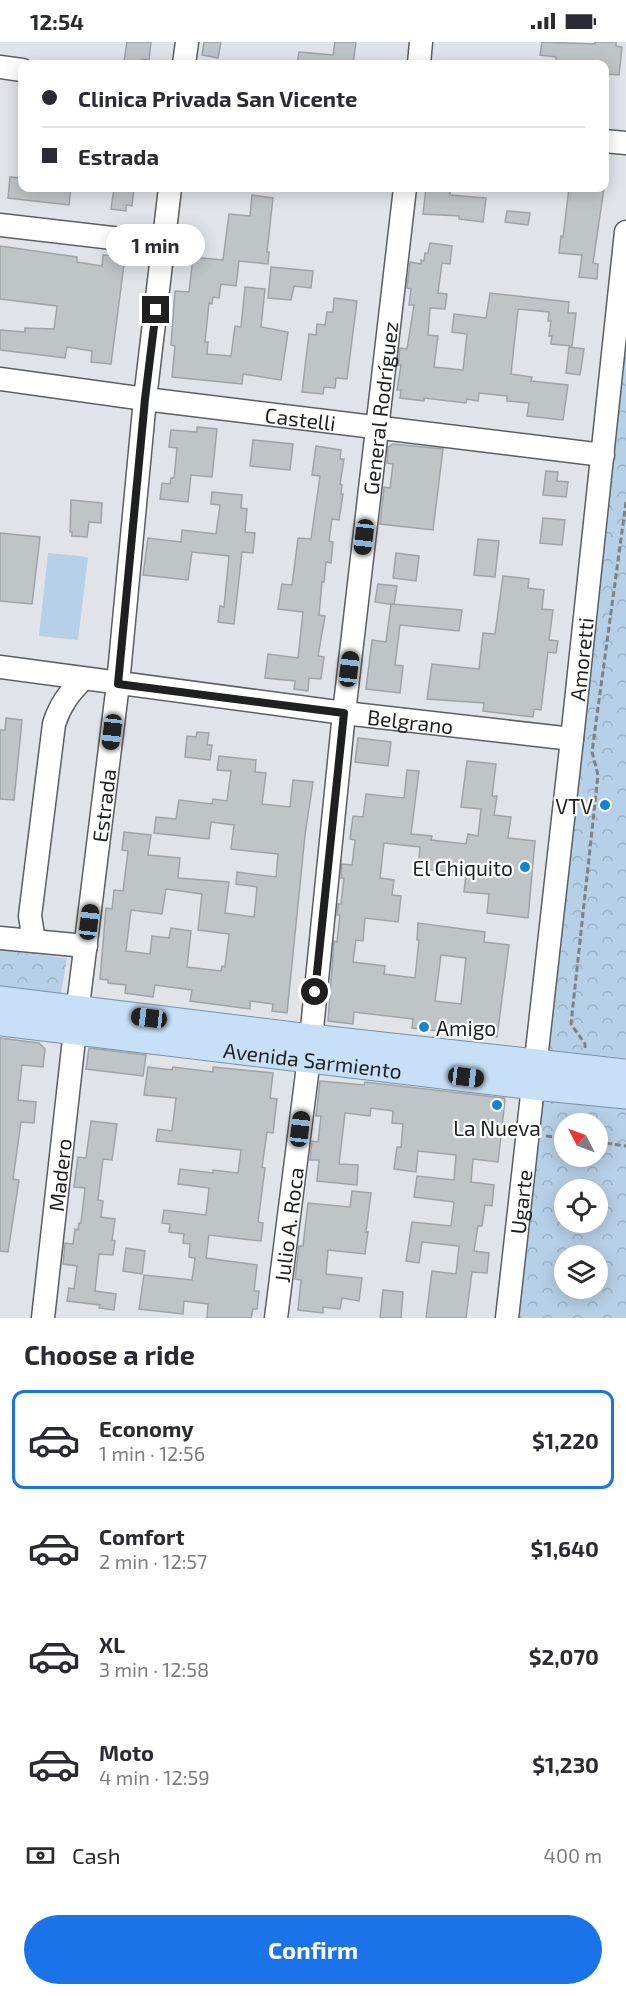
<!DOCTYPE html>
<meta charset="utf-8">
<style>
:root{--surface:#fff;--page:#f2f2f3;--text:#2b2b33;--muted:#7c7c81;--line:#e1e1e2;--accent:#1a73e8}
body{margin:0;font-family:"Exo 2",sans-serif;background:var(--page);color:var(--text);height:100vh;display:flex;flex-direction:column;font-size:22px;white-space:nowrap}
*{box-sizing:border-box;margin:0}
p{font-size:20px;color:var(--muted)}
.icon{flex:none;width:33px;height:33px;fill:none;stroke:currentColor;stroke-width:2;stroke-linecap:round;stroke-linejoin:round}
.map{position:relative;height:1276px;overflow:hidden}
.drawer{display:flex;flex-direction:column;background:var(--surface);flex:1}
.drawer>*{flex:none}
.banner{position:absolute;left:18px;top:18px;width:591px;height:132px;border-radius:12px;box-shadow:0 3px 15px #0003;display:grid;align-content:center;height:132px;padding:0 24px;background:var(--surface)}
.needle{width:39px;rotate:312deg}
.fabs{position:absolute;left:554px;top:1071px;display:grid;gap:12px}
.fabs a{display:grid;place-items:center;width:54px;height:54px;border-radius:50%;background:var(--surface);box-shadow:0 3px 15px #0003;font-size:30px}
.end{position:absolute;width:27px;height:27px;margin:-14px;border:8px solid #1e2021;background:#fff;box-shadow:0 0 0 3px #fff}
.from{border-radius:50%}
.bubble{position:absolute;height:42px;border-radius:21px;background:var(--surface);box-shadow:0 3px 15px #0003;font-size:20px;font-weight:700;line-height:42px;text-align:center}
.car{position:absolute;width:18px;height:36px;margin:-18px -9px;border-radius:8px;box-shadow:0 0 4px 2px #0007;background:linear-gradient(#222 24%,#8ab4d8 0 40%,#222 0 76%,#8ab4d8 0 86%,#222 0)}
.banner b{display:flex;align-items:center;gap:21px;height:57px;font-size:22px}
.banner b+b{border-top:2px solid var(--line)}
.banner i{width:15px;height:15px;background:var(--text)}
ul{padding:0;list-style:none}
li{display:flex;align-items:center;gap:18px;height:99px;margin:0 12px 9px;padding:0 12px;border:3px solid transparent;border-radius:12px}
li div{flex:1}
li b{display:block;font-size:22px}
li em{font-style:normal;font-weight:700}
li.active{border-color:var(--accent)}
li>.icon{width:54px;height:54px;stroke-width:1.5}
h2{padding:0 24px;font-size:27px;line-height:72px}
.pay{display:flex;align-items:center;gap:15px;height:66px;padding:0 24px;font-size:22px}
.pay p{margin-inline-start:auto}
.button{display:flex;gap:12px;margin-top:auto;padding:12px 24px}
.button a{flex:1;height:69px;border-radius:36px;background:var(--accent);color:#fff;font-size:24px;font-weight:700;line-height:69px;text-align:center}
.status{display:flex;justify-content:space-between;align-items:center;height:42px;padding:0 30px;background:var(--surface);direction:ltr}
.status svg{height:16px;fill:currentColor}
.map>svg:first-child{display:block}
</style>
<div class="status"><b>12:54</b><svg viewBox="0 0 49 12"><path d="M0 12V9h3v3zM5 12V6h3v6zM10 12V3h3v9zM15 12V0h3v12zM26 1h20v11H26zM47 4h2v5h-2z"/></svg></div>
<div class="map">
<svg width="626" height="1276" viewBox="0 0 626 1276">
<defs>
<pattern id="forest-crowns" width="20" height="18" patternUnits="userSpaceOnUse" patternTransform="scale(1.5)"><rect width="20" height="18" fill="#b6d0e7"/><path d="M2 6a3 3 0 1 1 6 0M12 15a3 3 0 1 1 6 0" fill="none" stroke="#9cb2c6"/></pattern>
</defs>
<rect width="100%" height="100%" fill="#e0e4e8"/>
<g fill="url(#forest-crowns)" fill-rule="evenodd">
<polygon points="626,260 626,1016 543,1008"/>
<polygon points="0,908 67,916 60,958 0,951"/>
<path d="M543,1055L626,1065V1276H519ZM564,1082H597V1114H564ZM564,1148H597V1180H564ZM564,1214H597V1246H564Z"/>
</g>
<polygon fill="#b6d0e7" points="48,511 88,515 78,598 39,594"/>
<g fill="#bfc4c7" stroke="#9fa3a7" stroke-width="1.5" fill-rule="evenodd">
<polygon points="127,0 151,0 149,18 142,17 141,21 124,19"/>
<polygon points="204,0 221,0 218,16 202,13"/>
<polygon points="335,0 356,0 353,22 297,22 299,10 333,13"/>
<polygon points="542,0 595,2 595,0 616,0 616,4 622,5 619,33 604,32 604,22 556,22 556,15 540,13"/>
<polygon points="10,135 22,136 22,146 71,146 69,163 8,156"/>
<polygon points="114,146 134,146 132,164 126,163 126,169 111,167"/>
<polygon points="426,146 451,146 450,153 486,156 483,180 459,177 459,174 423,172"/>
<polygon points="569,146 604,146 593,221 598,222 597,237 579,235 582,213 559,211 561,194 563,195"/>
<polygon points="252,153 273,156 267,210 269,210 268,222 239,219 236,244 221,242 219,256 213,255 212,262 209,261 205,300 208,300 207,312 231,314 235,284 241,285 245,245 265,247 261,285 288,290 281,338 243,332 242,342 172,335 175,304 171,303 175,249 189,250 193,215 223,218 229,172 250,174"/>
<polygon points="507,169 530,171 528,183 505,180"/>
<polygon points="430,201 452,204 450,222 442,221 438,251 447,252 445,267 430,266 428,293 438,294 434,325 463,328 467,292 452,290 454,272 486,276 490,251 569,260 568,271 576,271 572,304 551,302 552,294 549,294 551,279 548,279 549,270 518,267 511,332 532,335 531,339 568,343 563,378 527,374 529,361 507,359 507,354 479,351 478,359 467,357 466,361 424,356 424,359 400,356 401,348 397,348 401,323 398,323 400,306 407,307 414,263 409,263 411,247 407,246 410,220 421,222 421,218 424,219 425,211 428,211"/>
<polygon points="0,204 77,215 77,220 102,224 103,213 125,215 111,322 91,320 92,309 67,305 65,316 0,308 0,288 25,290 25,286 54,287 57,264 0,257"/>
<polygon points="271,225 313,229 311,246 294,244 291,258 268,256"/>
<polygon points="334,256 357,259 347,337 336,336 335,346 324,345 323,352 302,350 309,292 316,293 317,282 325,283 327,270 333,270"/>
<polygon points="569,305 584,307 580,333 566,331"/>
<polygon points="197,385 217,387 212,435 191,433 188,460 160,457 162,441 170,442 171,436 174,436 177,406 169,405 171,388 197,390"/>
<polygon points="253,398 293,402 290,428 250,424"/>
<polygon points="393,402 443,407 433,488 380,482 384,445 390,446 393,422 387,421 388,405"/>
<polygon points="316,404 341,408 340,417 344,417 340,442 342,443 341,452 343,452 339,478 332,477 329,499 333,500 331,521 326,520 324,540 322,540 319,573 325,574 318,614 324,615 321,637 309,636 308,649 294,647 295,639 265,636 268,612 298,616 303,570 278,567 282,542 292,543 298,496 311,497 320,434 312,433"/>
<polygon points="546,429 558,430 557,439 568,440 566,455 543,453"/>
<polygon points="212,450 242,453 241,466 247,467 245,490 255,491 253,511 242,510 234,582 218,580 220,564 224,565 229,514 192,510 188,538 143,533 148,496 181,500 182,488 216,492 220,463 211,462"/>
<polygon points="71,458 102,461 101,481 89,480 87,495 72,494 72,490 70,490"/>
<polygon points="543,476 565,478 562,503 540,501"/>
<polygon points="0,491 40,495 32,562 0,559"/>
<polygon points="478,497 499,499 495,535 474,533"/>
<polygon points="396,511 419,514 416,539 393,536"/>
<polygon points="503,534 529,537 528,546 544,548 542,567 553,568 549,598 558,599 556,611 548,610 541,668 534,667 533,675 483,669 484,661 427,657 432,622 479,627 483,591 495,592"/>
<polygon points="378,542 397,544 394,563 375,560"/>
<polygon points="391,562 462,568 459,589 400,583 395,623 403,624 400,651 366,647 372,598 386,600"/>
<polygon points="6,676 22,678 14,758 0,757 0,688 5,688"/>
<polygon points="197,690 209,691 207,703 212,703 210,718 185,715 187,694 196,695"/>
<polygon points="358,696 391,700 388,724 355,720"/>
<path d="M219,714L256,718L255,730L266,731L262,762L290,765L293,738L313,740L305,793L287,971L272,969L273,962L250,959V967L190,959L192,948L155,943L153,955L125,951L126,943L108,941V938L100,937L106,866L112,867L114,848L123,849L128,809L122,808L124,790L151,793L148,813L180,816L178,836L229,840L225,871L254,875L257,845L236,842L237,830L276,835L278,812L231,807L234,783L211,780L209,797L154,791L156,775L176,777L179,758L212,762L213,757L227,759L231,729L217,728ZM166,847L202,852L198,888L229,892L225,925L222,924L221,929L187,925L191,889L171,886L169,896L152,894L150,912L126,909L131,868L162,872Z"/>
<path d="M467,719L496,722L492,754H497L494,773L511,775L508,796L535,799L528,876L487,871L489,852L464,850L466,832L418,826L420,805L384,801L380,836L394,838L392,853L401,854L398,880L365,876L363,899L356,898L353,920L385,924L384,932L415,936L419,898H417L418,881L485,890L484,900L509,903L497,995L412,986L413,977L354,970L353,982L328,979L334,899L337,900L340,873H337L338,862H341L344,836H341L342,822L352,823L355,798L350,797L353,774L363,775L366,752L404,756L407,728L419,729L411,792L432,794L431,798L466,802L468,792L478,794L481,767L461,765ZM441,913L466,916L461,962L435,959Z"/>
<polygon points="0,996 39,1001 45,1007 43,1025 22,1023 18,1058 36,1060 34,1081 21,1080 13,1137 19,1138 8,1210 0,1209"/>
<polygon points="89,1006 146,1013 143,1034 86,1027"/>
<polygon points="148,1025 172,1028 173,1025 213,1030 213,1025 273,1031 270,1056 277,1057 273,1091 267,1090 262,1125 265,1126 258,1180 263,1181 261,1199 209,1193 206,1216 257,1223 254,1249 259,1249 257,1267 253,1267 251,1276 207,1276 208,1262 184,1259 183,1272 139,1267 144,1233 192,1238 195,1216 189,1215 190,1202 183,1201 184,1192 169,1190 170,1182 162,1181 164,1168 206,1173 209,1146 178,1142 180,1127 213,1131 213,1128 238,1131 241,1108 156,1099 158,1087 172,1089 176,1056 144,1053"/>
<polygon points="320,1039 364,1043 365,1040 504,1056 505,1058 498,1120 473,1117 471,1140 494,1143 492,1164 485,1163 482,1184 478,1184 474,1209 489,1211 487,1231 472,1230 466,1276 426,1276 432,1229 456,1232 459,1204 422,1200 419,1221 406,1219 412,1180 451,1184 454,1160 414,1155 417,1134 454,1138 456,1113 418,1109 416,1130 394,1127 397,1105 401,1105 403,1082 392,1081 393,1069 371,1066 370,1074 345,1071 339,1122 358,1123 357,1143 317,1139 319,1118 310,1118 312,1099 318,1100 321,1074 316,1074"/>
<polygon points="91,1079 117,1082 112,1118 103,1117 98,1158 103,1159 101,1175 115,1177 112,1198 115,1199 113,1213 99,1212 95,1249 116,1252 114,1268 99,1266 100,1263 67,1259 69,1246 74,1247 77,1224 63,1222 65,1201 73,1202 75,1187 78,1188 79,1181 81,1181 85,1146 74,1145 78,1115 86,1116"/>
<polygon points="352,1149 371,1151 366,1190 368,1190 365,1212 328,1208 326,1232 362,1236 359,1259 342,1256 340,1267 323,1265 323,1271 298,1268 301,1238 295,1237 299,1204 303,1204 308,1161 350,1165"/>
<polygon points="126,1206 145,1209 142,1232 123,1229"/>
<polygon points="383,1248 403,1250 401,1276 380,1276"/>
</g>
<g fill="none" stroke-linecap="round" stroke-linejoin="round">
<g stroke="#5b5f63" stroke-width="25">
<g id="minor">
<polyline points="184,22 187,0"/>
<polyline points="419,22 421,0"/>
<polyline points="0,25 22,28"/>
<polyline points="604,99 626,101"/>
<polyline points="0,183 164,202"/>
<path id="s1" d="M0,337L145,357L603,413"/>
<path id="s2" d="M0,625L344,671L572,697"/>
<polyline points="0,896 86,904"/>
<path d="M34,899L30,874L54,682C60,663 69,651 83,637"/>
<path id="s3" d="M43,1276L75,988L118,642L145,357L170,146"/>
<path id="s4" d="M276,1276L309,1016L344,671L405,146"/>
<path id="s5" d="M507,1276L572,697L626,190"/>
</g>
</g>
<g stroke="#7490a9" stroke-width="29">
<g id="major">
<polyline points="0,958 310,996 626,1031"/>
<path id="s6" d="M0,980L534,1044L626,1053"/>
</g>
</g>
<g stroke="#7f8285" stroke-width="3" stroke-dasharray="6 3" stroke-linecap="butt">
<polyline points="585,1006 585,1002 571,982 598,733 592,710 626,460"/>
<polyline points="546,1094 564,1096"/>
<polyline points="597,1100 626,1104"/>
</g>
<use href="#minor" stroke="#fff" stroke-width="22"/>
<use href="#major" stroke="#c7e0f7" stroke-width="27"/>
</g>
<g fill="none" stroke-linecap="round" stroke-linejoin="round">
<polyline stroke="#1e2021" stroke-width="8" points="156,268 145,357 118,642 344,671 315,950"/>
</g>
<g fill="#1584ce" stroke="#fff" stroke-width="2">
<circle cx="605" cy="763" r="6"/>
<circle cx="525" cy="825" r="6"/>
<circle cx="424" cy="985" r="6"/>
<circle cx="497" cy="1063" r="6"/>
</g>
<g text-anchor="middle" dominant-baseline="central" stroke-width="4.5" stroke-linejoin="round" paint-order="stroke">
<g font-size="21" fill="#1e2021" stroke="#fff">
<text stroke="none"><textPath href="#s4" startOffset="916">General Rodríguez</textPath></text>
<text stroke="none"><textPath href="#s1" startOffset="303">Castelli</textPath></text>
<text stroke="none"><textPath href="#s5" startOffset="663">Amoretti</textPath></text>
<text stroke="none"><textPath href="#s2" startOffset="414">Belgrano</textPath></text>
<text stroke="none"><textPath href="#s3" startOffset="516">Estrada</textPath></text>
<text stroke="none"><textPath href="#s6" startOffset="315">Avenida Sarmiento</textPath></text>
<text stroke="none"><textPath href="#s3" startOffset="144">Madero</textPath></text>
<text stroke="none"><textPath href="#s5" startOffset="117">Ugarte</textPath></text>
<text stroke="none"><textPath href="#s4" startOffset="94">Julio A. Roca</textPath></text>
</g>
<g font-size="21" fill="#1e2021" stroke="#fff" text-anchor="end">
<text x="593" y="763">VTV</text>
<text x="513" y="825">El Chiquito</text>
<text x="436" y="985" text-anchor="start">Amigo</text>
<text x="497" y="1085" text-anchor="middle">La Nueva</text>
</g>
</g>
</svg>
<div class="fabs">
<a><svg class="needle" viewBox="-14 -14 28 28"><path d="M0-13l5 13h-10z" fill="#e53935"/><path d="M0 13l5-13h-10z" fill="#7c7c81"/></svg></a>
<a><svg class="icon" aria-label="locate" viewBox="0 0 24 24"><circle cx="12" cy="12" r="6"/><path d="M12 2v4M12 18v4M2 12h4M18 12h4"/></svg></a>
<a><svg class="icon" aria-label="layers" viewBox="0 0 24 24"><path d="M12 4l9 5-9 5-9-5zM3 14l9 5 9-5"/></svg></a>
</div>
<i class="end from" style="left:315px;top:950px"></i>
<i class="end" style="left:156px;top:268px"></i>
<div class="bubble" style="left:106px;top:182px;width:99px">1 min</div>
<i class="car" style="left:364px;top:495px;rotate:187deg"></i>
<i class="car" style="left:349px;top:627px;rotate:7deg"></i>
<i class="car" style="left:112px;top:690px;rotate:187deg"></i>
<i class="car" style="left:89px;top:880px;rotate:7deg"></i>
<i class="car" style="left:149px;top:976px;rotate:277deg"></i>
<i class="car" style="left:466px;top:1035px;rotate:97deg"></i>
<i class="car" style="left:300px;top:1087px;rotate:7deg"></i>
<div class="banner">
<b><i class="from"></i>Clinica Privada San Vicente</b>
<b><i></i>Estrada</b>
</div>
</div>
<section class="drawer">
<h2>Choose a ride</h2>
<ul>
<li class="active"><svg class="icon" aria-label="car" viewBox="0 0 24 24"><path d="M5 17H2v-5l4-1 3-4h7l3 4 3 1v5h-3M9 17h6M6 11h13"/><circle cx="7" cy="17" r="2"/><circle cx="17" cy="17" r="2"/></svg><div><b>Economy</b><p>1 min · 12:56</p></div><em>$1,220</em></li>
<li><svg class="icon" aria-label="car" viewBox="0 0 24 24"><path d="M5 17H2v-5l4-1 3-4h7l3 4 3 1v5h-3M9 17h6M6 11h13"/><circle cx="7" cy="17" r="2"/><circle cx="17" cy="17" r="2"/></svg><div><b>Comfort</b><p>2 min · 12:57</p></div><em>$1,640</em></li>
<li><svg class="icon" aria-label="car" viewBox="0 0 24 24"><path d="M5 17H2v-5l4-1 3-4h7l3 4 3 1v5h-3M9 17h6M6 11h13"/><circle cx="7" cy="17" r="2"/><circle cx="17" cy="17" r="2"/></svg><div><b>XL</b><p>3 min · 12:58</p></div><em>$2,070</em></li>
<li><svg class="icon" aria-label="car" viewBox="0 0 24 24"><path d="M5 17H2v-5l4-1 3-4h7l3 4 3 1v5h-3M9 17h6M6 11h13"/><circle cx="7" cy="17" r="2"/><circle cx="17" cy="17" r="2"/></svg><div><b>Moto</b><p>4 min · 12:59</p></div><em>$1,230</em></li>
</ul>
<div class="pay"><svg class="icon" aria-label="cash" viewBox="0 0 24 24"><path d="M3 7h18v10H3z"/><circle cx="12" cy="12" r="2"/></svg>Cash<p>400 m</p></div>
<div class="button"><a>Confirm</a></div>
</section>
